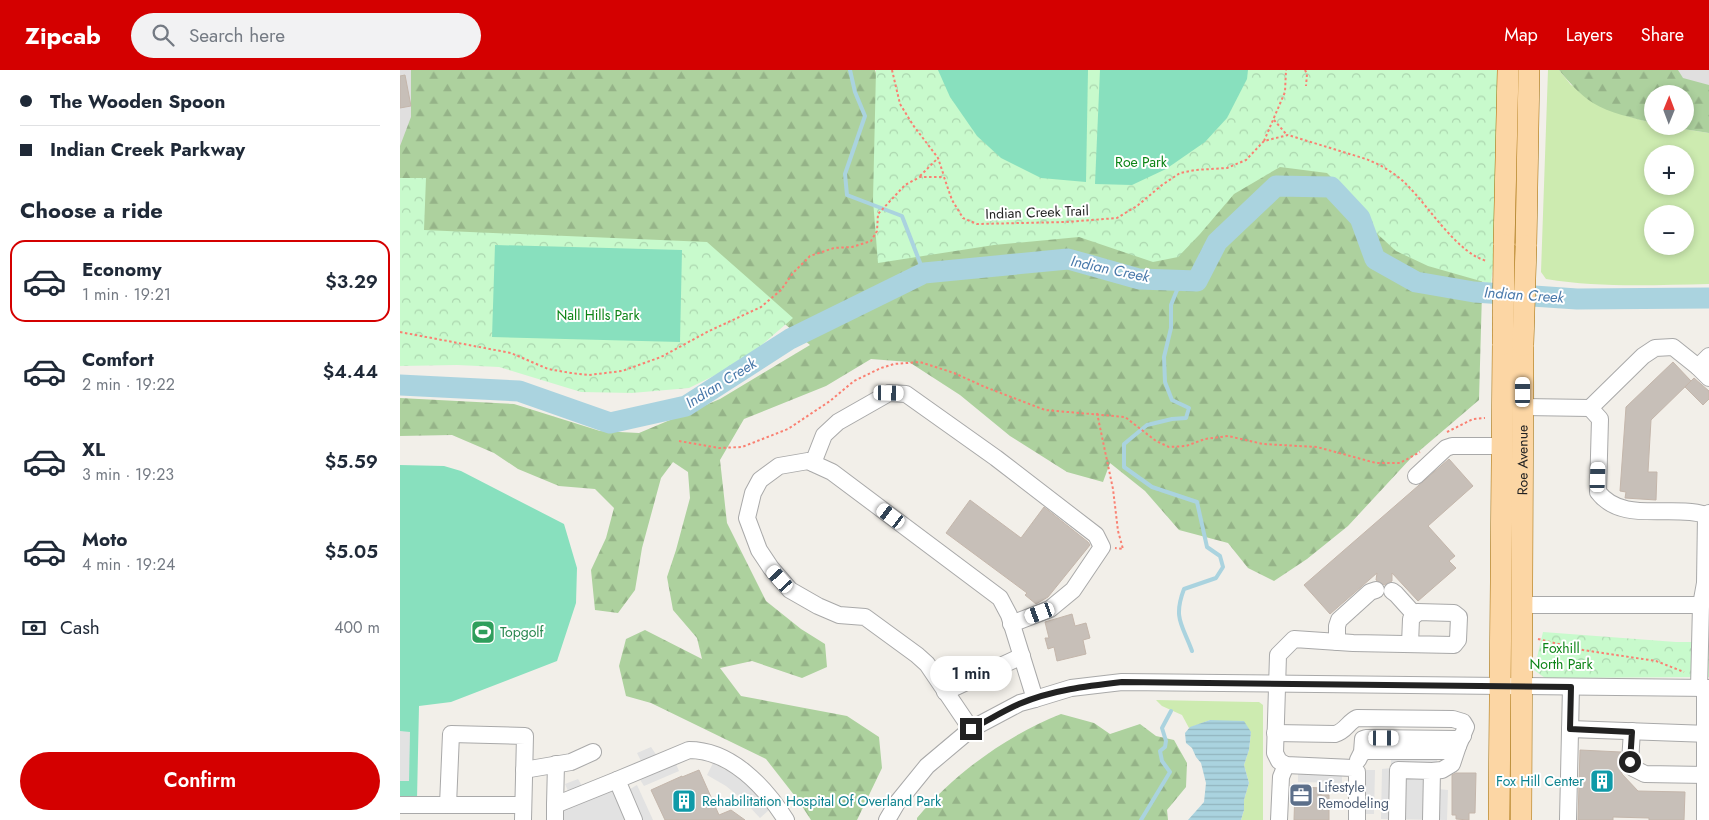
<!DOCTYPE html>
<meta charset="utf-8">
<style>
:root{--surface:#fff;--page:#f2f2f3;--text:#1f2937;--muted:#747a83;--line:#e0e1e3;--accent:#d40000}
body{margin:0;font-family:Jost,sans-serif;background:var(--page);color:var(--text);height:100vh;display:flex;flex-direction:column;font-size:19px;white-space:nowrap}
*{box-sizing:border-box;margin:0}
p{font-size:16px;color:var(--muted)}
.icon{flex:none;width:28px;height:28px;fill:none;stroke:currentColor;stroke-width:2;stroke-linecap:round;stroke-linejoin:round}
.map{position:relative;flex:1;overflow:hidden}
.drawer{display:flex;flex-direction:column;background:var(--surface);width:400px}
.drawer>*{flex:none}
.top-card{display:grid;align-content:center;height:110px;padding:0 20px;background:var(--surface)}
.needle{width:32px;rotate:1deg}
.tools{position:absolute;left:1244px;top:15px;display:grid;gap:10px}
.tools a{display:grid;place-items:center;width:50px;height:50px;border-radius:50%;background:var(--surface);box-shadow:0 2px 8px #0003;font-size:25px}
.end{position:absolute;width:22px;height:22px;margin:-11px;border:6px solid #222;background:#fff;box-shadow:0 0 0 2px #fff}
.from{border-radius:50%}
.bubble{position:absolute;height:35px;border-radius:18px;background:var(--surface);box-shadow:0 2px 8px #0003;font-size:16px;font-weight:600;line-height:35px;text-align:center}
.car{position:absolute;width:15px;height:30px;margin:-15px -8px;border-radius:6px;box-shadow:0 0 4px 1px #0007;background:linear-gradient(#fff 24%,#345 0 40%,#fff 0 76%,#345 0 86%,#fff 0)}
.top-card b{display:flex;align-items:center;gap:18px;height:48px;font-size:19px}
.top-card b+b{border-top:1px solid var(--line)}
.top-card i{width:12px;height:12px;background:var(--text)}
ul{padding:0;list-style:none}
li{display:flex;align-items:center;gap:15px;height:82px;margin:0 10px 8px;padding:0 10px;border:2px solid transparent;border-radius:15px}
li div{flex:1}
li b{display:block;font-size:19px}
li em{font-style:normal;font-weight:600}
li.on{border-color:var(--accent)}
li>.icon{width:45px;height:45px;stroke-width:1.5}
h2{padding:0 20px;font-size:22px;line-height:60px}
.pay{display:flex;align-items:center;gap:12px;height:55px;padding:0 20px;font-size:19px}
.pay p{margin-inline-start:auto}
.action{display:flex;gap:10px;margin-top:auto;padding:10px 20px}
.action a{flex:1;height:58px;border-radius:30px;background:var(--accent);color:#fff;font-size:20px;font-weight:600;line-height:58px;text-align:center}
header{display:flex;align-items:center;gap:30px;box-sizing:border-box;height:70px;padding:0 25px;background:var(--accent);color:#fff}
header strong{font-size:24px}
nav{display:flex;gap:28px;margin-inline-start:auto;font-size:18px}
.search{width:350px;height:45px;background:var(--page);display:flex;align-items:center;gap:12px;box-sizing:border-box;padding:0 18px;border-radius:28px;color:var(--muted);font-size:19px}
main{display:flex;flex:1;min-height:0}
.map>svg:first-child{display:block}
</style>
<header>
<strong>Zipcab</strong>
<div class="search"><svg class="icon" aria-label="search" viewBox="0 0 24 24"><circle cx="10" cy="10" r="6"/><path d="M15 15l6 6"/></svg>Search here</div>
<nav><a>Map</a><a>Layers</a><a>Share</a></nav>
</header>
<main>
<section class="drawer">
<div class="top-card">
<b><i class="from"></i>The Wooden Spoon</b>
<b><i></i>Indian Creek Parkway</b>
</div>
<h2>Choose a ride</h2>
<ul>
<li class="on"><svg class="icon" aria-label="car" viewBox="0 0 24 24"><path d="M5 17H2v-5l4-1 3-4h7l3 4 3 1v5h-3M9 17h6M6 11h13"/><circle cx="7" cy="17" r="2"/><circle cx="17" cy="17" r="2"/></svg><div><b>Economy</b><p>1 min · 19:21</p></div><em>$3.29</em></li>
<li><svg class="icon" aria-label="car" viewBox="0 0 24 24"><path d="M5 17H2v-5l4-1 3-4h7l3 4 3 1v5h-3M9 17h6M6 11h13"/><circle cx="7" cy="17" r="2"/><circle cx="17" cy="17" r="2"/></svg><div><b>Comfort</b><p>2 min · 19:22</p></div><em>$4.44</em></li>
<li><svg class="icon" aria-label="car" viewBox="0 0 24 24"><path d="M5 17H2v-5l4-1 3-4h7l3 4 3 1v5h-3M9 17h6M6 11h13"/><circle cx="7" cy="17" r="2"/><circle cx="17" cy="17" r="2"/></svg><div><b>XL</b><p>3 min · 19:23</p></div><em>$5.59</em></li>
<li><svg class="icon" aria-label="car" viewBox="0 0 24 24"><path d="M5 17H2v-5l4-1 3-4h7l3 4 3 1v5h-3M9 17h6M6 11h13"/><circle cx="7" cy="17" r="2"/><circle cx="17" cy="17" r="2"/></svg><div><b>Moto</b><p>4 min · 19:24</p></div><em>$5.05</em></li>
</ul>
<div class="pay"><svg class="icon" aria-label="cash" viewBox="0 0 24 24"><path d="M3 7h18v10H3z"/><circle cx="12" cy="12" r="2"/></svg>Cash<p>400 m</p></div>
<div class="action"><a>Confirm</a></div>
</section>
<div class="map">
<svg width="1309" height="750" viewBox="0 0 1309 750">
<defs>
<pattern id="forest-firs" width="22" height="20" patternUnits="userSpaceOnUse" patternTransform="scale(1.25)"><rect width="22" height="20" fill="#add19e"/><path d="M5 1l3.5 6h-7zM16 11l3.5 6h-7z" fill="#95b388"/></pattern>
<pattern id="park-crowns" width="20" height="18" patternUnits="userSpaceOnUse" patternTransform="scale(1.25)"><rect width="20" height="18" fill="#c8facc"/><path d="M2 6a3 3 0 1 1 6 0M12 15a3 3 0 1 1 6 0" fill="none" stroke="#acd6af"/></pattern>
<pattern id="water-rules" width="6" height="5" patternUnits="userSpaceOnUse" patternTransform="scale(1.25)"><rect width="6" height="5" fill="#aad3df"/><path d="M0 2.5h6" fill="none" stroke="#92b5bf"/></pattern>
</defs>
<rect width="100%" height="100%" fill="#f2efe9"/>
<g fill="#e0dfdf">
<polygon points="0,0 28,0 0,108"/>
<polygon points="1228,0 1309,0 1309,24"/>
</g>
<g fill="#cdebb0" fill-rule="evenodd">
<path d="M1148,0H1159L1171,15L1227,46L1252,53V56H1264L1309,63V214C1254,215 1200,218 1146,209L1141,202ZM1252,84H1285V116H1252ZM1252,144H1285V176H1252Z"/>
<polygon points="756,630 853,632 859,632 863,635 863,750 841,750 844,740 844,730 849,713 844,695 849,680 851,662 810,650 789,658 782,645 762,636"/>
</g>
<g fill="url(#forest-firs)">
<polygon points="11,0 475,0 491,50 894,82 1084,151 1079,330 1011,388 948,456 907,489 874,511 848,498 828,473 779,460 745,421 710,393 703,412 667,402 610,366 560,325 509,292 471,289 426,316 344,349 320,390 327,453 366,531 401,559 425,574 427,597 402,608 352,591 320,598 341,626 447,646 479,667 482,698 457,750 411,750 398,730 366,689 251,633 226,626 219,596 226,569 245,560 302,589 297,568 273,540 267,507 276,480 290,428 288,402 273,392 261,408 242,478 235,520 218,543 195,540 191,500 206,468 214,438 195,419 159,416 118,399 94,383 52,365 0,366 0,328 114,334 200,361 239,363 320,329 410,275 338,215 0,174 0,76 11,47"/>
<path d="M1159,0H1278L1283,8L1309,15V63L1264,56H1285V24H1252V53C1234,48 1209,43 1193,33C1179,24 1169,12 1159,0Z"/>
<path d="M661,644L694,653L710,664L740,654L756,666L774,670L787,693L786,717L767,740L768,750H517V748C555,703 606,666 661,644Z"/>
</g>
<g fill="url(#park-crowns)">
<polygon points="476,0 1098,0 1095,174 1091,214 1028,196 996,181 973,160 952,128 927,103 880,97 834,124 800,164 778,187 753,192 679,167 594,175 478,193 473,130"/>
<polygon points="0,108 26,108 24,160 307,172 393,248 342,292 289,318 232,323 181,322 99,297 57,295 0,296"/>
<polygon points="1143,562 1276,572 1309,572 1309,607 1145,608 1134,600"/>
</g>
<g fill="#88e0be">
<polygon points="538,0 688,0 686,112 641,108 601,88 577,66 550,27"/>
<polygon points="700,0 848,0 847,9 827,48 805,72 766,99 732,115 695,114"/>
<polygon points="95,175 282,180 280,272 92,267"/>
<polygon points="0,395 44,396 61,401 164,454 177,498 176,533 157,591 51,632 19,636 17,729 0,729"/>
</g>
<g fill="#e2e2e2">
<polygon points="0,661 10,662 9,711 0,711"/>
<polygon points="251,677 257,686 270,680 279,701 244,716 239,708 228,714 228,718 230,719 237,715 253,750 149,750 162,724 169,723 165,714 178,709 182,716 240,693 241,691 237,683"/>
<polygon points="991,686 1037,687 1038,719 1048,720 1047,750 981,749 982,699 991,698"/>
<polygon points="313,693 333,704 350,716 370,739 360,748 343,730 326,716 307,705"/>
<polygon points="966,700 975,700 974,744 965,744"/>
<polygon points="898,702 942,703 942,713 898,712"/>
</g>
<polygon fill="url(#water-rules)" points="810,650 844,651 851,662 849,680 844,695 849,713 844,730 844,740 841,750 788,750 804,732 806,713 801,693 796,687 792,678 786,673 785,663 790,657"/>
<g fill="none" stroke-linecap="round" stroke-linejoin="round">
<g stroke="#aad3df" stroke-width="4">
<polyline points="450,0 455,22 465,46 445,104 447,125 502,146 524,203"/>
<path d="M792,581C782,554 773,548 784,519L816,508L823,497L820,486L807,477L797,432L752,417L724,397V374L747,355L772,349L786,348L789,338L772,330L765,312L764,287L771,258V235L777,220L792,210"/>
<polyline points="741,750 770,702 762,691 760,681 765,677 766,671 762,658 771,641"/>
</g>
<polyline stroke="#aad3df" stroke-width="21" points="0,315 119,321 210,353 286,336 390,269 524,203 668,189 739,209 797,211 817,172 876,116 931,117 960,148 975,189 1016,212 1074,222 1177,229 1309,228"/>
</g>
<g fill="#c7bfb8" stroke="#c4b6ab">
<polygon points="5,5 11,36 0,38 0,6"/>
<polygon points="1273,292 1291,311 1251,350 1248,402 1257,402 1256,430 1225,428 1226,422 1220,421 1226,337"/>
<polygon points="1294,308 1309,321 1309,329 1303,335 1285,317"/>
<polygon points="1049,389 1073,416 1028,456 1055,486 1049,491 1056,498 1018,531 992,503 992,511 984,515 976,510 977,503 930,544 904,515"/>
<polygon points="570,430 621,468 644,437 688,472 690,475 648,527 636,534 625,525 627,523 546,463"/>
<polygon points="672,544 675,556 686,553 690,568 683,570 686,584 657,591 654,577 648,579 645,568 649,568 645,552"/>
<polygon points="1180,680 1221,682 1220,692 1222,704 1238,721 1285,722 1284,750 1249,750 1249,748 1213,747 1213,750 1178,750"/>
<polygon points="299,700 319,745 331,740 345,750 265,750 251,720 282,706 282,707"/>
<polygon points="1056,703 1076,703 1075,743 1069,743 1069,750 1056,749 1056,745 1052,745 1052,705"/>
<polygon points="902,717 921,718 921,725 929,725 929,750 894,750 895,719 902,719"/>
</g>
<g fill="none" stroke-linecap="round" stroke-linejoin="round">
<g stroke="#a9a9a9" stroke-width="18">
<g id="minor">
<polyline points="1298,297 1309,308"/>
<polyline points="1123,337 1190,338 1243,286 1255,278 1273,277 1298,297 1309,286"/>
<path d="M1190,338L1200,349L1198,422C1222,454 1271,434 1306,445"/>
<polyline points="413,393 424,365 438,352 489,323 506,324 596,388 696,465 702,477 673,520 650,539 611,554"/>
<polyline points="1016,406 1046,378 1052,376 1102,376"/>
<polyline points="992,521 996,524 1015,545"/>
<polyline points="1122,535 1301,535"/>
<polyline points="937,572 937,556 939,550 970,522 976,520"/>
<polyline points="1299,618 1301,535 1305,513 1306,445 1309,443"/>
<polyline points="1305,618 1305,750"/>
<polyline points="545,622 622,586"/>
<polyline points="571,659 527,594 517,585 465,547 439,545 418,536 390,520 371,498 359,480 347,448 353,423 360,410 379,396 408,391 432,402 600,528 609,545 635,629"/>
<polyline points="1170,659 1309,664"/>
<polyline points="1232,661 1230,692 1233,698 1245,704 1306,705"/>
<path d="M875,663L935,664C946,661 948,652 957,648L1053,649L1063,652L1066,657L1058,676L1048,681H966L962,683"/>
<polyline points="958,690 962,682 963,669 966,668 1057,669 1063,666"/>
<polyline points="124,700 171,692 193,682"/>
<polyline points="1032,701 1042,700 1052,694 1058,676"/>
<polyline points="0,735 123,735"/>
<polyline points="48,735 51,664 125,666 123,750"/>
<polyline points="155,735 156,694"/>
<polyline points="155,750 155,735 217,710"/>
<path d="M234,750L217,710L289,680C331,680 365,717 386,750"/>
<polyline points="487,750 497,733 527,696 571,659 620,633 635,629 671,618 722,612 1309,618"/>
<polyline points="879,750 881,707 886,695"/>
<polyline points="957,750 957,702 953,698 886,695 879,691 875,683 878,585 894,569 953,573 1054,575 1058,570 1059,547 1054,543 1017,542 1011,549 1010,574"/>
<polyline points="997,750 998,700 1032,701 1031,750"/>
<polyline points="1168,750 1171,617"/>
</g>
</g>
<g stroke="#a06b00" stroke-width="22">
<g id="major">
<polyline points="1104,175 1108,0"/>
<polyline points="1126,176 1129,0"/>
<polyline points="1099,750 1103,274"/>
<path id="s1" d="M1121,750L1123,275"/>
</g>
</g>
<g stroke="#fa8072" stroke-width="2" stroke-dasharray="2.5 2.5" stroke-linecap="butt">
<polyline points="492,0 500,34 513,55 538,88 544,106"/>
<polyline points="905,0 907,4 906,16"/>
<polyline points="874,50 887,65"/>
<polyline points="864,71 885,22 886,0"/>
<polyline points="520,106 538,88"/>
<path d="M0,262L111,283L148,299L171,303L189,305L222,301L261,287L309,261L361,237L381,220L393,203L410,186L434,178L452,177L471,171L477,161L478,144L505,115L520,107H544L552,130L563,148L577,154L666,152L717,148L737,136L762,115L780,103L795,100L827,98L846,90L864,71L888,65L966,89C981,95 997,104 1008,116C1029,137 1058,184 1087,191"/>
<polyline points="697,343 713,419 718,461 723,479 715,478"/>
<polyline points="1047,362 1073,349 1085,348"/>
<polyline points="279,371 319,378 342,377 388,359 430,331 454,311 481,298 494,294 520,292 554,303 585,317 645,340 725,347 756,371 769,377 786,376 805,369 828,366 863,374 917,377 976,393 1000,393 1020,382"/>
<polyline points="1138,569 1183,580 1256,591 1284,602"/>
</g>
<use href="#minor" stroke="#fff" stroke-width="16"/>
<use href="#major" stroke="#fcd6a4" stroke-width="21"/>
<g stroke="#a06b00" stroke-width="22" stroke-linecap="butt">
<g id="major-bridge">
<polyline points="1103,274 1104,175"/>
<polyline points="1123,275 1126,176"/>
</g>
</g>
<use href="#major-bridge" stroke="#fcd6a4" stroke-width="21"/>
</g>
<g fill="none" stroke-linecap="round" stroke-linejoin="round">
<path stroke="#222" stroke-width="6" d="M571,659C587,651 603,641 619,634C652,620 687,616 722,612L1171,617L1170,659L1232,662L1230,692"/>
</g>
<defs>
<g id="stadium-square" transform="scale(1.25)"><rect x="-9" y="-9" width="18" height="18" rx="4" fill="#2e9e5b" stroke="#fff"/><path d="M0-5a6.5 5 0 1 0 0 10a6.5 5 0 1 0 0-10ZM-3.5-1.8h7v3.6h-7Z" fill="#fff"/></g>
<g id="building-square" transform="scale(1.25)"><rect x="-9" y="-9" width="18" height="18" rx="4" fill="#0f9aa8" stroke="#fff"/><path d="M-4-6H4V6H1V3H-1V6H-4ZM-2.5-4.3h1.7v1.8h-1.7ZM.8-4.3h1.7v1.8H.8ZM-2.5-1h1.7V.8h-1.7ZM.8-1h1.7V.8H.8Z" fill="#fff"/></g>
<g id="office-square" transform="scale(1.25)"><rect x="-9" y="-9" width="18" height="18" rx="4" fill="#5c6f8a" stroke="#fff"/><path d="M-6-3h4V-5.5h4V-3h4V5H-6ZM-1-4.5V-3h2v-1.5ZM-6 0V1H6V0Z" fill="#fff"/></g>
</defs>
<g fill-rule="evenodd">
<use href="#stadium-square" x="83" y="562"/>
<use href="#building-square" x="1202" y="711"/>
<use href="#office-square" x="901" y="725"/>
<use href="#building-square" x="284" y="731"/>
</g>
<g text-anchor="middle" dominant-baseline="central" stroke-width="4" stroke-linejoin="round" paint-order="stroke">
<g font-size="14" fill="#0c8416" stroke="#fff">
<text x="741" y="92">Roe Park</text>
<text x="198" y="245">Nall Hills Park</text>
<text x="1161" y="578">Foxhill<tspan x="1161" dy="16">North Park</tspan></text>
</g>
<g font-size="14" fill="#222" stroke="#fff">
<text transform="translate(637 142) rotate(-2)">Indian Creek Trail</text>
<text stroke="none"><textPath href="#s1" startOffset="360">Roe Avenue</textPath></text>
</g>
<g font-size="14" fill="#27864d" stroke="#fff" text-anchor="start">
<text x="100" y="562">Topgolf</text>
</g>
<g font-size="14" fill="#0d838f" stroke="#fff" text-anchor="end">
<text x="1184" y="711">Fox Hill Center</text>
<text x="302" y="731" text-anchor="start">Rehabilitation Hospital Of Overland Park</text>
</g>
<g font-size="14" fill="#4e5e75" stroke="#fff" text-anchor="start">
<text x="918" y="717">Lifestyle<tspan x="918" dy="16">Remodeling</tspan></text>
</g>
<g font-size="15" font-style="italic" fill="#4a7aab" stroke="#fff">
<text transform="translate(710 199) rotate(12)">Indian Creek</text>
<text transform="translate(1124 225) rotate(4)">Indian Creek</text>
<text transform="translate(321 313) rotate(-32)">Indian Creek</text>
</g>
</g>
</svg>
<div class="tools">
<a><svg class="needle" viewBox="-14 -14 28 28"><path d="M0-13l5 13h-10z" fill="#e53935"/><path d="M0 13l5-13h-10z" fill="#747a83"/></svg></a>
<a>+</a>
<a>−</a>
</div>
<i class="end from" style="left:1230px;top:692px"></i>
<i class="end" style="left:571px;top:659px"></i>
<div class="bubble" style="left:530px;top:586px;width:82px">1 min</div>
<i class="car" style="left:1123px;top:322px;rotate:0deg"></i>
<i class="car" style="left:489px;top:323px;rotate:91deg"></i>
<i class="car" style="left:1198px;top:407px;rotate:2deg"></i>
<i class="car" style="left:491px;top:446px;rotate:307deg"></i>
<i class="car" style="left:380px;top:509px;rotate:318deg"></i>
<i class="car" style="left:640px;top:543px;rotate:250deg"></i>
<i class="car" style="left:984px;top:668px;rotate:90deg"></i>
</div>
</main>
